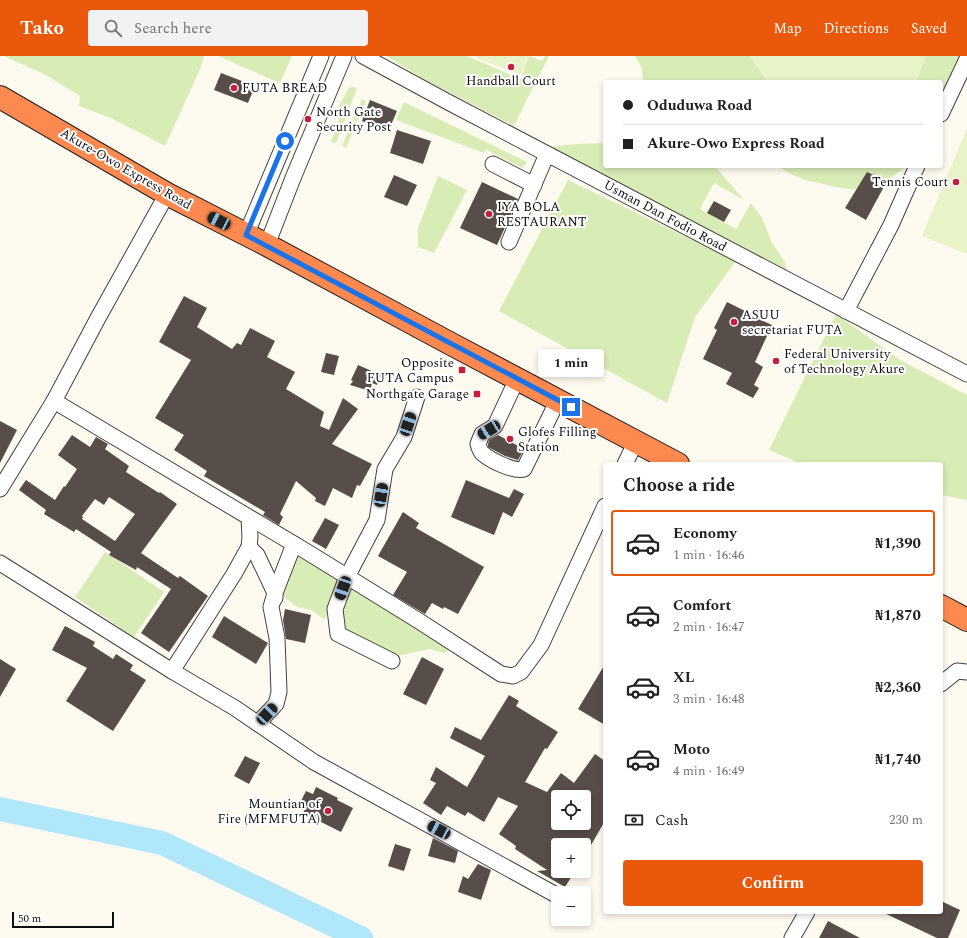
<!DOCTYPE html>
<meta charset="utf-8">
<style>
:root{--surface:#fff;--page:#f2f2f2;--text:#202124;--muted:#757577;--line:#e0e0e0;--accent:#ea580c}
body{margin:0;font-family:Spectral,serif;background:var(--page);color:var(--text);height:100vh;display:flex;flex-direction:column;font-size:15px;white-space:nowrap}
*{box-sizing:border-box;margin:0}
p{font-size:13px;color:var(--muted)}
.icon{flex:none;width:22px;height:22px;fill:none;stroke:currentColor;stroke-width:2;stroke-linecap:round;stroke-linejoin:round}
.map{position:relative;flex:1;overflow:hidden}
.sheet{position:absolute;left:603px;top:406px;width:340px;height:452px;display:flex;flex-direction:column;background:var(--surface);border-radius:4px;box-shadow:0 2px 6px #0003}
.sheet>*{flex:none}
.banner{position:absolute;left:603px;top:24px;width:340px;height:88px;border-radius:4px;box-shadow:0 2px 6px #0003;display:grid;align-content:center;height:88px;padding:0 20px;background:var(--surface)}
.tools{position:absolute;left:551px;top:734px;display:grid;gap:8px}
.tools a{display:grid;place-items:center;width:40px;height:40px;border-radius:4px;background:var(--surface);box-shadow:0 2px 6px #0003;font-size:20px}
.scale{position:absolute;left:12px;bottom:10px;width:102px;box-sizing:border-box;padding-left:4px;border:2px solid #0e0e0e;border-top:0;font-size:11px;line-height:14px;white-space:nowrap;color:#0e0e0e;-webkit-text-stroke:3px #fff;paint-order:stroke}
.end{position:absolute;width:18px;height:18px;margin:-9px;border:5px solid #1a73e8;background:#fff;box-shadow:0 0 0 2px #fff}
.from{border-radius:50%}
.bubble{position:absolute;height:28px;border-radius:4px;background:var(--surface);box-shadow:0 2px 6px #0003;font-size:13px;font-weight:700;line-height:28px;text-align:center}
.car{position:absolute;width:12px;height:24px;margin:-12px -6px;border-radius:5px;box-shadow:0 0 3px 1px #0007;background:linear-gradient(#222 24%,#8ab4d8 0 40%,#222 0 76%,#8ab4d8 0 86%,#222 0)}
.banner b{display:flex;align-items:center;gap:14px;height:38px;font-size:15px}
.banner b+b{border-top:1px solid var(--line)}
.banner i{width:10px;height:10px;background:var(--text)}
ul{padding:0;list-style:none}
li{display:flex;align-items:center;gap:12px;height:66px;margin:0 8px 6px;padding:0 12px;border:2px solid transparent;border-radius:4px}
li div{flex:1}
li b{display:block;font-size:15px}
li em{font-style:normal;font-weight:700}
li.on{border-color:var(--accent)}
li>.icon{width:36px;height:36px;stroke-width:1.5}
h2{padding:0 20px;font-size:18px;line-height:48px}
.pay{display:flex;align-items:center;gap:10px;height:44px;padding:0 20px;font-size:15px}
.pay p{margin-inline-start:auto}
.primary-button{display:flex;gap:8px;margin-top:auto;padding:8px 20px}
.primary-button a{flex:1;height:46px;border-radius:4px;background:var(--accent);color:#fff;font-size:16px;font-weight:700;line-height:46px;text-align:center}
header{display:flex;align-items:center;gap:24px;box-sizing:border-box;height:56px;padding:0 20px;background:var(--accent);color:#fff}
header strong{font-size:19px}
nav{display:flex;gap:22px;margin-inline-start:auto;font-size:14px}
.search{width:280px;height:36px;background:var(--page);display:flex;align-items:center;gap:10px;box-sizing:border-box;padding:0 14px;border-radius:4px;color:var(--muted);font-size:15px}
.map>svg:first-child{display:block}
</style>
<header>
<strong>Tako</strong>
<div class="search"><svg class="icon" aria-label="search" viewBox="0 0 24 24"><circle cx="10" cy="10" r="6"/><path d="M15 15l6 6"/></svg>Search here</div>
<nav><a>Map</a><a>Directions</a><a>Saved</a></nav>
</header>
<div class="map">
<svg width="967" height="882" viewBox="0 0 967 882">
<rect width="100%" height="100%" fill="#fffaef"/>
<g fill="#d8ecb6">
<polygon points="4,0 204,0 201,11 165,90 113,63 79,50 80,40 46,19"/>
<polygon points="218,0 292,0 280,27"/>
<polygon points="387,0 467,0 534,29 514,70 420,21"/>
<polygon points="529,0 542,5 545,0 549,0 541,16 534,26 522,19"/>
<polygon points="635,0 750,0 768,26 643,26 642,12"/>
<polygon points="926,0 961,0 941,43 941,26 916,26"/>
<polygon points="353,31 357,32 336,87 331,86 339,63 334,59 349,32"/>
<polygon points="362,43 366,45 346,92 342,90"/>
<polygon points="404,46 527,106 522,112 485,93 484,97 396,64"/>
<polygon points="605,87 605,110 715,110 744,144 714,127 700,153 736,173 751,147 762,162 772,187 785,206 787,217 547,91 576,88"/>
<polygon points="777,110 907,110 878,131 860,134 834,131 820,127 809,125 795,120"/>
<polygon points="438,120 467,134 434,197 418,191 418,172"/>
<polygon points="568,124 736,205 695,261 667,347 499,255"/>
<polygon points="836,258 900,304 967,339 967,444 941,439 941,408 802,408 769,394"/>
<polygon points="295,493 342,521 329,548 325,564 311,554 297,551 279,537"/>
<polygon points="105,496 164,536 134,581 75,541"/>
<polygon points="348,526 454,592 444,597 430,593 392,601 339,575 338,554"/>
</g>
<g fill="#e9f3c8">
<polygon points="477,0 529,0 521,19 476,2"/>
<polygon points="750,0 926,0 916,26 768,26"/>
<polygon points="967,72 967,198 922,180"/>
</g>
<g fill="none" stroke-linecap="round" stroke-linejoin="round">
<polyline stroke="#b0e7fa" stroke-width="24" points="0,753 162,787 361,882"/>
</g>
<g fill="#574d49" fill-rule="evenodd">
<polygon points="221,17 255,30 248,47 214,34"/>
<polygon points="370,44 397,55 388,76 362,65"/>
<polygon points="397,74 431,85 423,108 390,97"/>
<polygon points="867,116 887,125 866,164 845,152"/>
<polygon points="394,119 417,129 407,150 384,141"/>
<polygon points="482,126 518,143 497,189 460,172"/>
<polygon points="714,145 731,154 724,166 707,157"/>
<polygon points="184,240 207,252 197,271 232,293 237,287 241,289 250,272 275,285 267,301 295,316 286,333 324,356 320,370 329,374 343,342 358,353 332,388 372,408 360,430 357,429 352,442 333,432 325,450 315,445 316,442 296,425 280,458 283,461 279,469 263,459 265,456 204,420 207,415 174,394 184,379 155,362 191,304 159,286"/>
<polygon points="727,246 755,260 754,261 772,269 755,306 763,311 754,329 759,332 753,342 726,328 732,317 703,303 717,274 714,272"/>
<polygon points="326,297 339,300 334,319 321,316"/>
<polygon points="358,309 381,319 377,329 372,327 370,335 350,329 353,325 351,324"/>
<polygon points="0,365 17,374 0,407"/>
<path d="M72,379L90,391L96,381L108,388L105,393L129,410L126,416L159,437L160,436L177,448L141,497L178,522L180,520L208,540L169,596L141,577L171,533L137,511L136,514L109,499L111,496L76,473L74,476L44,458L46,454L19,434L26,424L55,444L64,430L65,431L77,413L58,399ZM109,441L135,458L115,485L82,463L83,461L82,460L95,443L104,449Z"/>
<polygon points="498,379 524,393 518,404 505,400 488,391 488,388 489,384"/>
<polygon points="466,424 509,442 514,433 524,438 512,461 503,456 494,479 451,461"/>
<polygon points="403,456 419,467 416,472 484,511 458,558 444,551 443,553 432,547 425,558 393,539 407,516 378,500"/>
<polygon points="325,462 339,469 326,493 312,485"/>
<polygon points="285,553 311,559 305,587 286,583 283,564"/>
<polygon points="224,560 268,587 256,608 212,581"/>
<polygon points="65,570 95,586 93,590 113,603 116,598 133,609 130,614 146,624 113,675 66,645 87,612 52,594"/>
<polygon points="422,601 444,613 426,649 403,638"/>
<polygon points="0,603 16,613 0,641"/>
<polygon points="605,608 605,669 578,653"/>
<path d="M509,639L519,645L516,650L558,676L547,693L545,692L525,726L547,736L561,717L574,727L595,698L605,705V765L591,789H558V815H575L565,831L537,815L547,814L515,793L516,790L499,778L518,750L498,741L484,766L468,756L465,760L447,750L441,759L423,747L436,727L430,724L436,711L467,731L485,700L450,682L455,671L481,684ZM558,741H584V767H558Z"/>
<polygon points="245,700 260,707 249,728 234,720"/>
<polygon points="316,731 338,742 337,744 353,752 341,776 303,757 307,750 300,747 306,735 313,738"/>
<polygon points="433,782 458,795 455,807 428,800"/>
<polygon points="395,788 411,793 404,815 388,810"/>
<polygon points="478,808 491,814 481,844 458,836 463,820 468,823"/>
<polygon points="941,845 960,854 948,882 937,882 882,856 941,856"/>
<polygon points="828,865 860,882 819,882"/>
</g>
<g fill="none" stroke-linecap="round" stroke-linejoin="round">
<g stroke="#414141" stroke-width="17">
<g id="minor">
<polyline points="363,0 448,46 967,318"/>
<polyline points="941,58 967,3"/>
<polyline points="493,108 534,129"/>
<polyline points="246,179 321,0"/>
<polyline points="509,186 547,98"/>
<polyline points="267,189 293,122 344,0"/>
<polyline points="846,255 891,169 917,110"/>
<path d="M517,323L495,370L482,378L478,388C479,391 480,395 482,397C490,404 513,416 524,413L558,344"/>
<polyline points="54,345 304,494 419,565 501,618 513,620 521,616 541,589 605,450"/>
<polyline points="625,408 636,385"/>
<polyline points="0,433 54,345 98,262 167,138"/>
<polyline points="249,491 257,499 275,537 271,551 277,582 279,636 276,648 258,667"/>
<polyline points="0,507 172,615 235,652 314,706 558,840"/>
<polyline points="275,542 275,537 294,488"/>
<polyline points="392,605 338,578 335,553 347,521 377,464 385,413 404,381 417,341"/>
<polyline points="172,615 234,518 249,491 250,481 249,462"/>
<polyline points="941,628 957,615 967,616"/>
<polyline points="792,882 807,856"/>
</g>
</g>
<g stroke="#1f1f1f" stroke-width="24">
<g id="highway">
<polyline points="0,41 167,138 267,189 453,289 678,408"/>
<polyline points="941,550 967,564"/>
</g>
</g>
<use href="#minor" stroke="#fff" stroke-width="15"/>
<use href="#highway" stroke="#fc894f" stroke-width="22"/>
</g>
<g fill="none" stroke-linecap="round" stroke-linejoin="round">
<polyline stroke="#1a73e8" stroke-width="5" points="285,85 246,179 571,351"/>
</g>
<g fill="#c61d3a" stroke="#fff" stroke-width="1.5">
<circle cx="511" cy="11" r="4"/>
<circle cx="234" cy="32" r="4"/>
<circle cx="308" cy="63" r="4"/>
<circle cx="956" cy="126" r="4"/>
<circle cx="489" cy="158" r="4"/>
<circle cx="734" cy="266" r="4"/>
<circle cx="776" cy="305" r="4"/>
<rect x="458" y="310" width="8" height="8" rx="2"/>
<rect x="473" y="334" width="8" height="8" rx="2"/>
<circle cx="510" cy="383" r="4"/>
<circle cx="328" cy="755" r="4"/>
</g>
<g text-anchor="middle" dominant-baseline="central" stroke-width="4" stroke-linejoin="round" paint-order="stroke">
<g font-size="13" fill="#0e0e0e" stroke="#fff" text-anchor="start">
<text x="511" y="25" text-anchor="middle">Handball Court</text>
<text x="242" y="32">FUTA BREAD</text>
<text x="316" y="56">North Gate<tspan x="316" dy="15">Security Post</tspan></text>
<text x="948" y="126" text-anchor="end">Tennis Court</text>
<text x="497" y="151">IYA BOLA<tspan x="497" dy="15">RESTAURANT</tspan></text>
<text x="742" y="259">ASUU<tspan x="742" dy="15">secretariat FUTA</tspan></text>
<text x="784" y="298">Federal University<tspan x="784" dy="15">of Technology Akure</tspan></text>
<text x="454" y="307" text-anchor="end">Opposite<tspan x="454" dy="15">FUTA Campus</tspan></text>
<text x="469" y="338" text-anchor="end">Northgate Garage</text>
<text x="518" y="376">Glofes Filling<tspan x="518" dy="15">Station</tspan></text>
<text x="320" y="748" text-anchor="end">Mountian of<tspan x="320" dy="15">Fire (MFMFUTA)</tspan></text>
</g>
<g font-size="13" fill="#0e0e0e" stroke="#fff">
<text transform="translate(126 113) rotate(30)">Akure-Owo Express Road</text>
<text transform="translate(665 160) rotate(28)">Usman Dan Fodio Road</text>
</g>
</g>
</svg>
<div class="tools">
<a><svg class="icon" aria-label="locate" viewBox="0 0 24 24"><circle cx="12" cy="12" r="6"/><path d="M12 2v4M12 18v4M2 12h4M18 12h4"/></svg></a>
<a>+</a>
<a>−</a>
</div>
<div class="scale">50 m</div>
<i class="end from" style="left:285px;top:85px"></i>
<i class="end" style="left:571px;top:351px"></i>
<div class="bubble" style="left:538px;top:293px;width:66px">1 min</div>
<i class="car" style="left:219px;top:165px;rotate:297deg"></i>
<i class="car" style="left:408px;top:368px;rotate:18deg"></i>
<i class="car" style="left:489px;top:374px;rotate:238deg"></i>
<i class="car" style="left:381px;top:439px;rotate:9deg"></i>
<i class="car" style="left:343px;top:532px;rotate:199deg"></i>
<i class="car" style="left:267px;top:658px;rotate:43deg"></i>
<i class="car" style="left:439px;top:774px;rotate:298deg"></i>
<div class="banner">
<b><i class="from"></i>Oduduwa Road</b>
<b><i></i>Akure-Owo Express Road</b>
</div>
<section class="sheet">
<h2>Choose a ride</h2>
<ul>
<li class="on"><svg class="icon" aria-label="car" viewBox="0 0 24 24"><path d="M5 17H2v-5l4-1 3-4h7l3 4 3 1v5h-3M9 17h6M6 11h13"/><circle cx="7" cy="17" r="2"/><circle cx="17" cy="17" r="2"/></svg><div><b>Economy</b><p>1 min · 16:46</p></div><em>₦1,390</em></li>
<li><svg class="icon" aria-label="car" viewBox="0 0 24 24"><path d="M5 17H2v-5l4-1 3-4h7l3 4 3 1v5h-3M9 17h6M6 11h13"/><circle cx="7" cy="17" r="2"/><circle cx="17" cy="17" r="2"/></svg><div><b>Comfort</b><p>2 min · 16:47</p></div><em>₦1,870</em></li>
<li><svg class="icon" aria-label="car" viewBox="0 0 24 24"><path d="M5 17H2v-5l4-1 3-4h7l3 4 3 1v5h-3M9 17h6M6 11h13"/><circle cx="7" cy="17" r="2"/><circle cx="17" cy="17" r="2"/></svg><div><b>XL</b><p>3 min · 16:48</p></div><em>₦2,360</em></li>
<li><svg class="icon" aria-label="car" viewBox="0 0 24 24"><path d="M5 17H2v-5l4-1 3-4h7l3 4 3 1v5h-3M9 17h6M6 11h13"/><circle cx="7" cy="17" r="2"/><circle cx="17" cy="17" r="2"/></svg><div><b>Moto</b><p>4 min · 16:49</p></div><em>₦1,740</em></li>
</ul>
<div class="pay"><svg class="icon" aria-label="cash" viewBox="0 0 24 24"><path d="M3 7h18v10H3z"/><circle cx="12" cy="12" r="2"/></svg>Cash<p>230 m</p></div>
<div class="primary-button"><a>Confirm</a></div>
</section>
</div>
